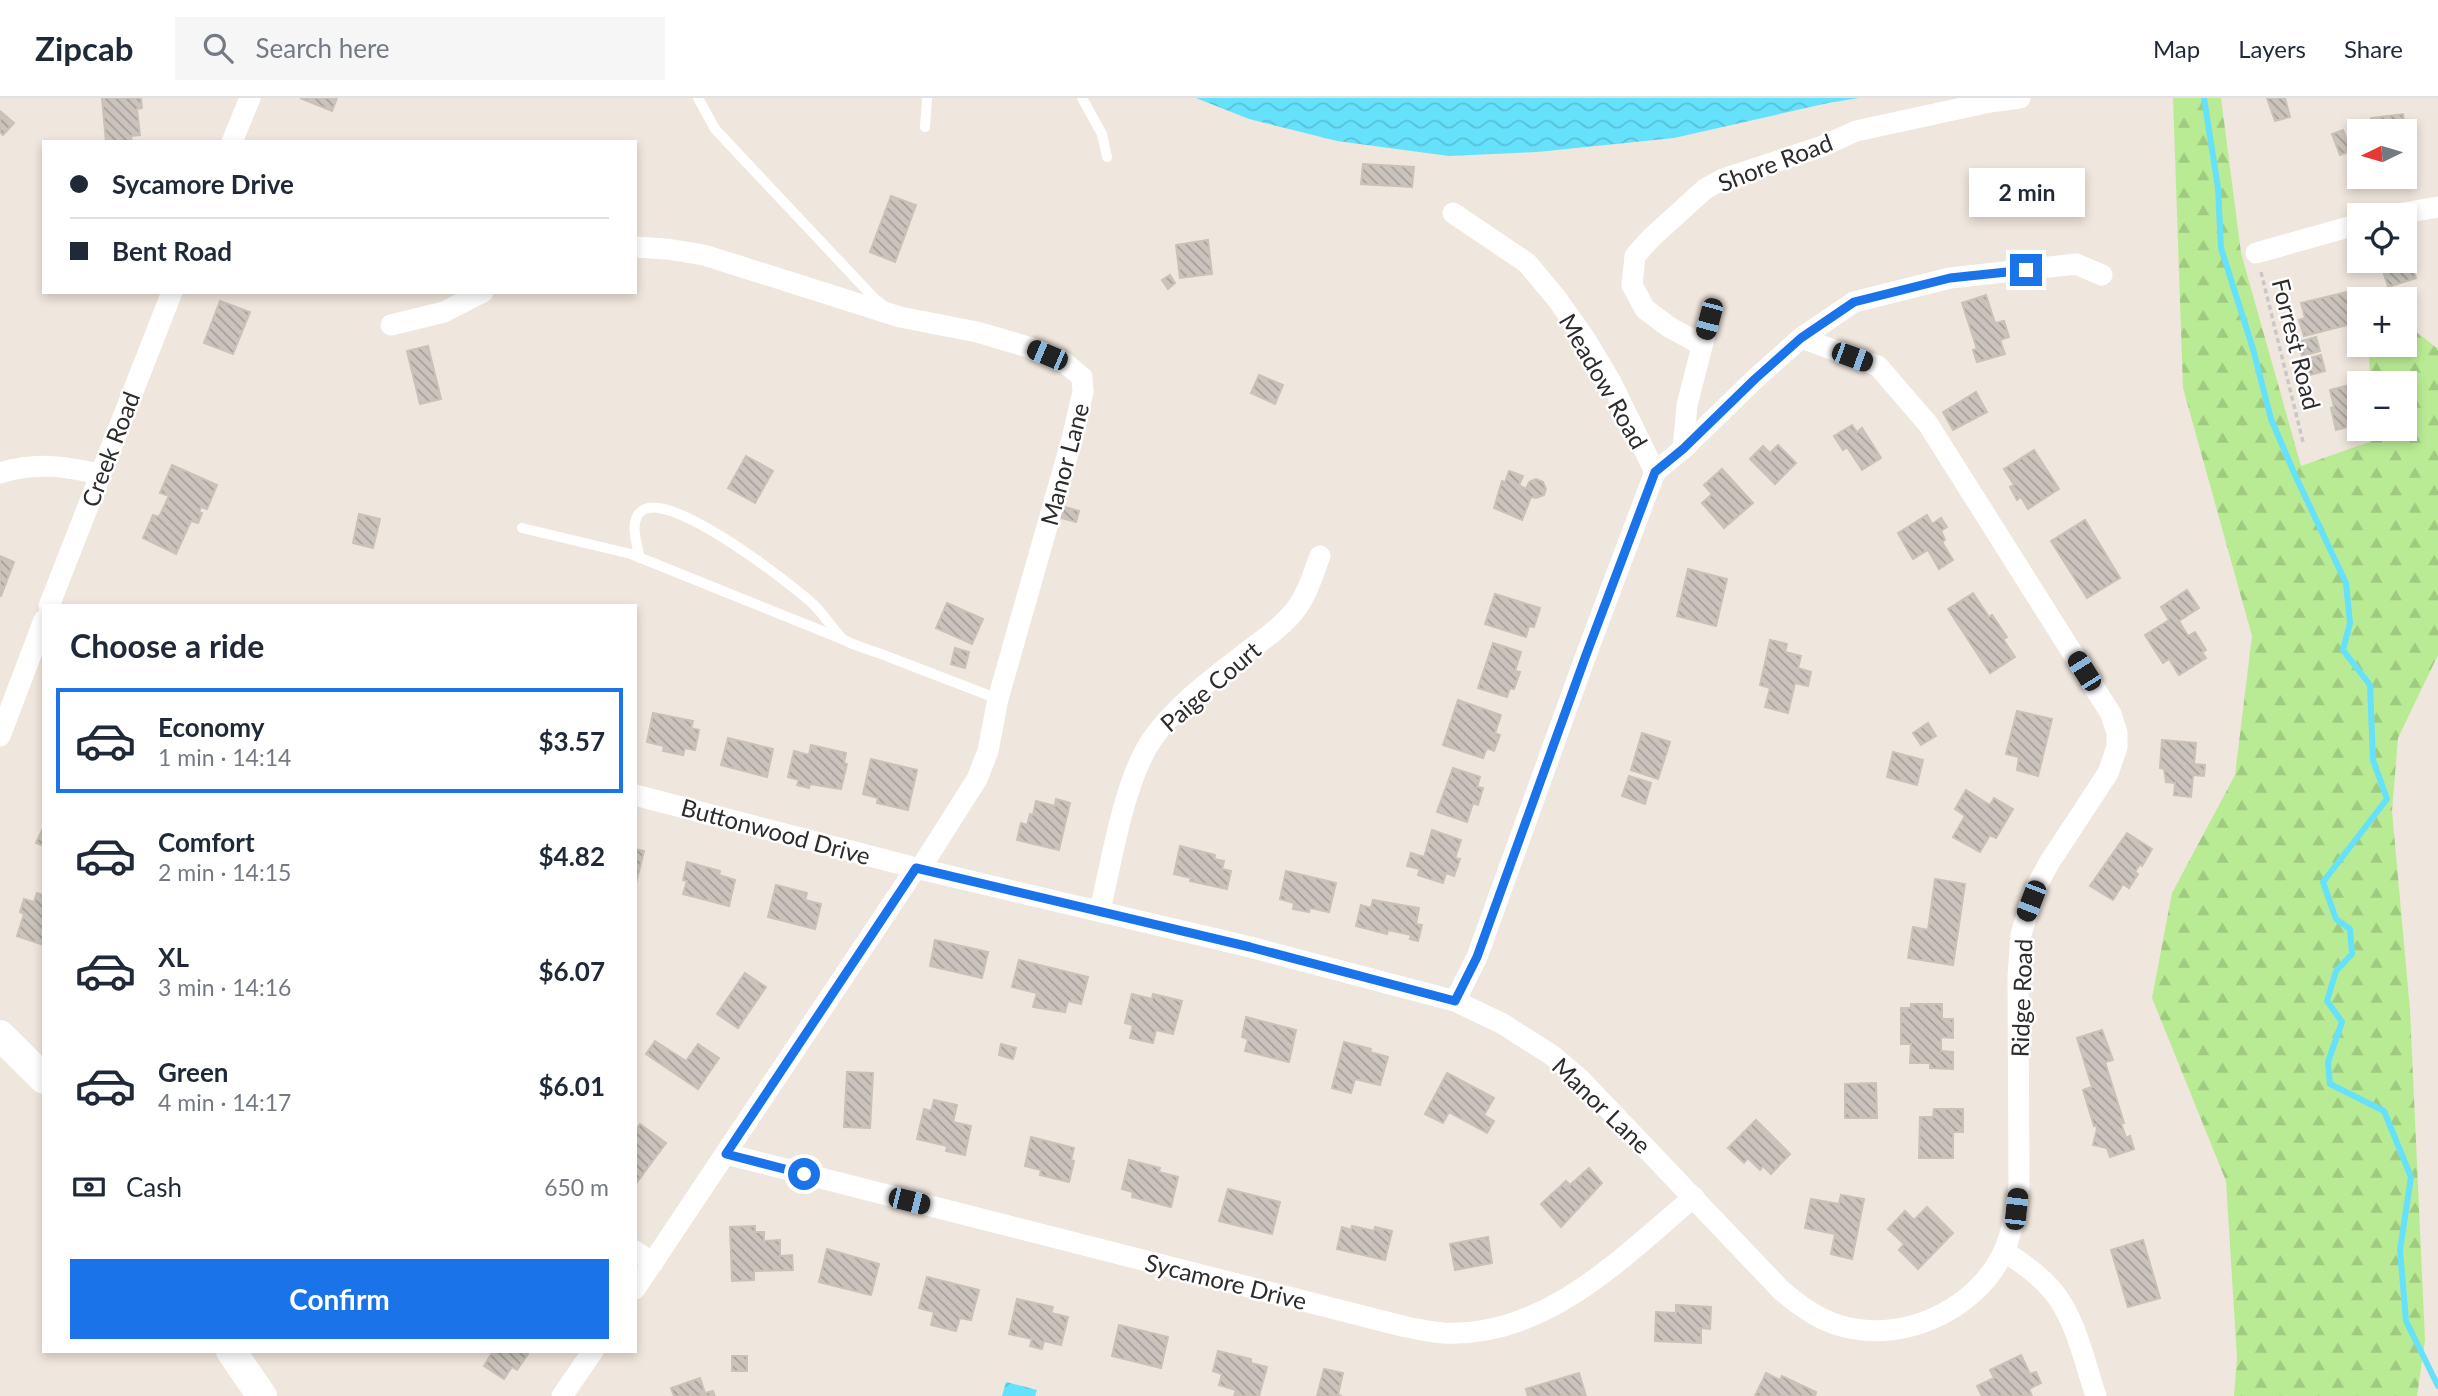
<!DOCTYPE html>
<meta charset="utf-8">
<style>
:root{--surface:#fff;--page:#f6f6f7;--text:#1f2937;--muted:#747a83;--line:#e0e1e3;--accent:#1a73e8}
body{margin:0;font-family:Lato,sans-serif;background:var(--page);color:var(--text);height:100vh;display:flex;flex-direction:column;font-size:26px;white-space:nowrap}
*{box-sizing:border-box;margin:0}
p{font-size:23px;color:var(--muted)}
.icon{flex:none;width:38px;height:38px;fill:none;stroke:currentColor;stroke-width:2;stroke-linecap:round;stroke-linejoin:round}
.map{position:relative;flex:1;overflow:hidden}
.panel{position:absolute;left:42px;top:506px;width:595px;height:749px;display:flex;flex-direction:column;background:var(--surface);border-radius:0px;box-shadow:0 4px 10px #0003}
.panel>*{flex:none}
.top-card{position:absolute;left:42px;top:42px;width:595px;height:154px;border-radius:0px;box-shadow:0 4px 10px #0003;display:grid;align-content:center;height:154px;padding:0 28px;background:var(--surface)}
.needle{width:46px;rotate:265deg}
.controls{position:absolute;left:2347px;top:21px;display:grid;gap:14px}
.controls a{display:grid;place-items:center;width:70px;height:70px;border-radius:0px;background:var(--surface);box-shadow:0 4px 10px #0003;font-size:35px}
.end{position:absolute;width:32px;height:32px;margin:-16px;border:9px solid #1a73e8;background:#fff;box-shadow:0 0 0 4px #fff}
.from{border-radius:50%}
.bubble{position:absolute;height:49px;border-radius:0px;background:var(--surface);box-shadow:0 4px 10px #0003;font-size:23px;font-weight:700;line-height:49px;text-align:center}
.car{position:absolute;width:21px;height:42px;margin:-21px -10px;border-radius:9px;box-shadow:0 0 5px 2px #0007;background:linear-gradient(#222 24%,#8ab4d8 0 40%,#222 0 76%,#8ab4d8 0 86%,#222 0)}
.top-card b{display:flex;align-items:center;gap:24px;height:66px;font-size:26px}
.top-card b+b{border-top:2px solid var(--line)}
.top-card i{width:18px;height:18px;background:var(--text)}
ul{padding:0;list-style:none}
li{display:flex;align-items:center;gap:21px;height:105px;margin:0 14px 10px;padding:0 14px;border:4px solid transparent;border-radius:0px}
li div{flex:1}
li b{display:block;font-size:26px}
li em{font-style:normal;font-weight:700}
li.on{border-color:var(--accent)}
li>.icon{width:63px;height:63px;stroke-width:1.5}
h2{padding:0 28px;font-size:32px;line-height:84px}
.pay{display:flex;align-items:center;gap:18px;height:77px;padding:0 28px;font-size:26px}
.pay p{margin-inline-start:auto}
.action{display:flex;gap:14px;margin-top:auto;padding:14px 28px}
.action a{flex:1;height:80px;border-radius:0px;background:var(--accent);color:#fff;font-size:28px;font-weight:700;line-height:80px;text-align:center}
header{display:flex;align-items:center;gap:42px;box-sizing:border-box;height:98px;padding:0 35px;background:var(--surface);border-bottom:2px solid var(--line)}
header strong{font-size:33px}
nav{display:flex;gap:38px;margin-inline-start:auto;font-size:24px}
.search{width:490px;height:63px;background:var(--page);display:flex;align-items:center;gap:18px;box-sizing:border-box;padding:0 24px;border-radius:0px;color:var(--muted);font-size:26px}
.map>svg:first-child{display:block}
</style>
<header>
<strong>Zipcab</strong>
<div class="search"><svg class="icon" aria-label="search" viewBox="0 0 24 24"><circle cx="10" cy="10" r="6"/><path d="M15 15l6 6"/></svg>Search here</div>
<nav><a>Map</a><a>Layers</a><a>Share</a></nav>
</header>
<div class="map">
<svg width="2438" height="1298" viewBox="0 0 2438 1298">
<defs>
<pattern id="forest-firs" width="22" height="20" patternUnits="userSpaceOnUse" patternTransform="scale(1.75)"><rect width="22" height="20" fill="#b9eb94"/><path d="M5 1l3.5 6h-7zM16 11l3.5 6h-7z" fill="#9fca80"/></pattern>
<pattern id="water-waves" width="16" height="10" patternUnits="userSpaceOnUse" patternTransform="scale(1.75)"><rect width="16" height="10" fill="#65e1fc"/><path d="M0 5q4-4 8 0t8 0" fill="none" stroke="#58c1d8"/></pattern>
<pattern id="building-back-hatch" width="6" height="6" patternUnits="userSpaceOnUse" patternTransform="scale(1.75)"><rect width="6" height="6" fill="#cac4bc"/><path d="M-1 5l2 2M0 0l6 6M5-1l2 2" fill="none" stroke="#a49f99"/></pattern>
</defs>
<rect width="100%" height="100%" fill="#efe6dd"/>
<polygon fill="url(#forest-firs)" points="2173,0 2221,0 2241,155 2301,368 2372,343 2372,331 2404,331 2404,285 2370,285 2369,247 2404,247 2405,225 2438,251 2438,557 2398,640 2392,713 2410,912 2425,1242 2417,1298 2234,1298 2237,1260 2226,1083 2152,900 2172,795 2235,677 2252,538 2183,290"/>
<g fill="url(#water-waves)">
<polygon points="1196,0 1859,0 1828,5 1674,40 1537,54 1449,58 1337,43 1249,21"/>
<polygon points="1006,1284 1037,1292 1035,1298 1002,1298"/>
</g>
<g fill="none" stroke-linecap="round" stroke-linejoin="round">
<polyline stroke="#65e1fc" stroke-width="6" points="2204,0 2218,90 2221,150 2253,251 2271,321 2295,377 2346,485 2350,525 2343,552 2370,587 2373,662 2387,701 2323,784 2336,821 2350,831 2352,856 2336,873 2327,903 2342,924 2328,964 2330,986 2384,1013 2411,1079 2400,1152 2406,1223 2438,1288"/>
</g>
<g fill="url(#building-back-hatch)" stroke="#cbc2b6" stroke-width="2">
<polygon points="102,0 141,0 142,10 137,11 140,37 131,38 132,44 106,44"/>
<polygon points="300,0 337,0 332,13"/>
<polygon points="2267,0 2285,0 2290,19 2275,23"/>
<polygon points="0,13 14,25 3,37 0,34"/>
<polygon points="2403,16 2406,45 2404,33 2373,33 2371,20"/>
<polygon points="2343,32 2351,53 2340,57 2332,36"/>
<polygon points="1363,66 1414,69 1412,89 1361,86"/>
<polygon points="891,98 916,107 895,164 870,154"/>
<polygon points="1208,142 1212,176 1180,180 1176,147"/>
<polygon points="2404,143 2416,180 2388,189 2380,163 2404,163"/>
<polygon points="1170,177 1175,185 1168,191 1162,182"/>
<polygon points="2347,194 2355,225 2304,238 2299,222 2305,220 2301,205"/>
<polygon points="1986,197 1995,225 2004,223 2009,239 2000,242 2005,256 1977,264 1973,252 1977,251 1962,205"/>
<polygon points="220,203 250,214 233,256 204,245"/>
<polygon points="2316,239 2320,253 2302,258 2298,244"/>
<polygon points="428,248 441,301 420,306 407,253"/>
<polygon points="2321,257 2325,273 2306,278 2302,262"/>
<polygon points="1259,277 1283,287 1275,306 1251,295"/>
<polygon points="2350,287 2354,304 2358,303 2359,306 2359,326 2336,332 2331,310 2334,309 2330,292"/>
<polygon points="1976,294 1987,314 1953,332 1943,314"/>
<polygon points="1852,327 1857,334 1862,330 1881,360 1862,372 1847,349 1843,352 1834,338"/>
<polygon points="1778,347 1796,365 1775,386 1750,361 1763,348 1770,355"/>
<polygon points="2034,352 2059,391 2028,411 2021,399 2017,402 2010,389 2014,387 2004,371"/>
<polygon points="746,358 773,373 755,405 728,390"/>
<polygon points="172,367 217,387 207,411 201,409 199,414 202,415 198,425 191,423 176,456 143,440 153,417 159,419 169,398 160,395"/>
<polygon points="1722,371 1753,405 1724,430 1702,405 1712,396 1704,387"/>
<polygon points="1509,373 1523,378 1519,387 1526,391 1529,384 1536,381 1543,384 1546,391 1544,397 1536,400 1531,399 1522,422 1494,410 1502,383 1505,384"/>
<polygon points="1061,408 1079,413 1076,424 1058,419"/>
<polygon points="359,416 380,421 373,450 353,445"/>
<polygon points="1927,417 1932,426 1941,420 1947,429 1941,433 1945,442 1942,444 1953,462 1939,471 1928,452 1913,461 1898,435"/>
<polygon points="2085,422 2120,480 2087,500 2051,443"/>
<polygon points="0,458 14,464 1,498 0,498"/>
<polygon points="1688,471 1727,481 1716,528 1677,518"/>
<polygon points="2187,492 2199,510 2179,523 2188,538 2195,534 2206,552 2202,554 2206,560 2179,577 2169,561 2163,565 2145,537 2169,522 2161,509"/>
<polygon points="1973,495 1989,519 1992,517 2007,539 2003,541 2015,559 1990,575 1948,511"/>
<polygon points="1495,496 1540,510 1534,529 1529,528 1526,539 1485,526"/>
<polygon points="947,505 983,521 972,546 936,530"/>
<polygon points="1770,542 1787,546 1785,554 1801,558 1798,570 1811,574 1808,588 1795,585 1788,615 1765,609 1770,590 1760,587"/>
<polygon points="1493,545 1521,554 1515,573 1520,574 1514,591 1510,590 1507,599 1478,590"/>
<polygon points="955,550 969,554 965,570 951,566"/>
<polygon points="1458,602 1501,617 1495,635 1500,637 1494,653 1487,650 1483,660 1443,647"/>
<polygon points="2017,613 2052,621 2038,678 2017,672 2019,659 2006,656"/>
<polygon points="653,615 693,623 691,630 699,632 695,652 685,650 683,657 663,653 664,648 647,644"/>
<polygon points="1928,625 1936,638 1921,647 1913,635"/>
<polygon points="1642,635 1670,644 1658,681 1631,672"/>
<polygon points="728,640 773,651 767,679 721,667"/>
<polygon points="2162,642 2196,645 2194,666 2205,667 2204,678 2193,677 2191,699 2174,697 2175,685 2166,684 2164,671 2160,670"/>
<polygon points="811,647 846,655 844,665 847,666 841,691 810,686 809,690 797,687 799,682 788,679 794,653 809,657"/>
<polygon points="1893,654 1923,662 1917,687 1887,679"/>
<polygon points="871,661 917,672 908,712 877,705 878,700 863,696"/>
<polygon points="1453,670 1480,679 1477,689 1483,690 1478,707 1473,705 1467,724 1437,714"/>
<polygon points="1629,678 1651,685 1645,706 1622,698"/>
<polygon points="1966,692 1990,707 1994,700 2013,711 1996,740 1990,737 1980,754 1953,739 1965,718 1955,711"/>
<polygon points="1056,701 1070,705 1059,752 1017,742 1021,725 1027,727 1030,716 1033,717 1036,703 1055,708"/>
<polygon points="44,728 44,748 36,745"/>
<polygon points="1432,732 1461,742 1455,760 1460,761 1454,778 1446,775 1443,785 1418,777 1420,771 1407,768 1411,755 1424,759"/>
<polygon points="2127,735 2152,751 2142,768 2140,766 2135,774 2138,776 2129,790 2123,786 2113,802 2090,788"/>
<polygon points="1180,748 1215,757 1214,761 1224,763 1222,771 1231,773 1227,791 1190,783 1191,780 1174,776"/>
<polygon points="635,751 644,753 636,785 635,784"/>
<polygon points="687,764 720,773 719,777 735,782 729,808 683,796 687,783 683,782"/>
<polygon points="1286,773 1336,785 1329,814 1310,810 1309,814 1293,811 1294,805 1280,801"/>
<polygon points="1935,781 1965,786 1953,867 1908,860 1913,829 1928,832"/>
<polygon points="776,787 807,795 805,802 821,806 815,831 768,819"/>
<polygon points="37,795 44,798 44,847 17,838 24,816 20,814 24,801 34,804"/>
<polygon points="1373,802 1419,810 1416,826 1422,827 1418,843 1410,841 1411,837 1388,832 1387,836 1356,828 1361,807 1371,810"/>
<polygon points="935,842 988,854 982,880 930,868"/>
<polygon points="1019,862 1088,879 1081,906 1068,903 1065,914 1033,909 1037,895 1012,889"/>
<polygon points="745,875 766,889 738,930 717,916"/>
<polygon points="1132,896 1152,901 1153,896 1182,903 1173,936 1156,932 1153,945 1130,940 1133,927 1125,925"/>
<polygon points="1911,906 1942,906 1942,921 1953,921 1953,940 1941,939 1941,953 1953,954 1953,971 1930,970 1930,965 1910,965 1911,946 1901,946 1901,910 1911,910"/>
<polygon points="1246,919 1296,932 1289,964 1245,953 1248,941 1242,939"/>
<polygon points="2102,932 2113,962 2105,964 2124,1025 2121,1025 2126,1040 2130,1038 2134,1051 2110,1059 2107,1050 2093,1047 2097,1031 2096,1027 2094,1028 2083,992 2092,989 2077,940"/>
<polygon points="655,943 686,963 698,946 719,960 698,991 646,956"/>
<polygon points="1344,944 1371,951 1370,954 1388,959 1380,987 1355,981 1351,995 1332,990"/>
<polygon points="1001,946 1016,950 1013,961 999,957"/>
<polygon points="847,974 873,975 870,1030 844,1029"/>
<polygon points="1447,975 1494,1000 1484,1017 1494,1023 1487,1035 1449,1014 1443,1025 1425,1016"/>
<polygon points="1876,985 1877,1020 1845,1020 1845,986"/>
<polygon points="934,1002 957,1007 953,1024 971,1028 965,1057 946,1053 947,1048 917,1041 924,1011 931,1013"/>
<polygon points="1934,1011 1963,1011 1963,1034 1953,1034 1953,1060 1919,1060 1920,1019 1933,1019"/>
<polygon points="1756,1022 1790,1056 1771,1076 1763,1068 1760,1072 1748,1060 1744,1065 1728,1050"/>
<polygon points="640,1026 666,1045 635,1087 635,1033"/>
<polygon points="1031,1039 1074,1050 1071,1062 1074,1063 1069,1084 1040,1077 1041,1072 1025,1068"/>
<polygon points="1129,1062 1160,1070 1159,1074 1178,1079 1171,1109 1132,1099 1133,1094 1122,1091"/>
<polygon points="1589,1070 1602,1085 1561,1129 1541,1106 1566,1083 1570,1087"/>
<polygon points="1228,1091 1280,1104 1272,1136 1219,1123"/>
<polygon points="1841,1097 1864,1101 1852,1161 1831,1156 1835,1136 1805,1130 1811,1101 1839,1106"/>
<polygon points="1927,1109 1953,1135 1918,1171 1899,1152 1904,1146 1888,1131 1905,1113 1914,1122"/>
<polygon points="755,1128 755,1134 764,1134 764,1143 780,1142 780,1158 792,1157 793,1172 754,1173 754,1182 732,1183 730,1129"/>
<polygon points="1352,1128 1374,1133 1375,1129 1392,1133 1385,1162 1337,1151 1342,1129 1351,1132"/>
<polygon points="1488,1139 1492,1165 1455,1172 1450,1146"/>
<polygon points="2143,1142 2160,1200 2128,1209 2111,1152"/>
<polygon points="827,1151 879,1166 871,1197 819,1184"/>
<polygon points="927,1179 979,1192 971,1222 960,1220 956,1233 931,1227 934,1214 919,1210"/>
<polygon points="1017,1201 1053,1209 1051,1215 1068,1219 1061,1247 1044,1243 1042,1251 1030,1248 1032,1241 1009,1236"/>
<polygon points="1676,1207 1711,1209 1710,1231 1701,1230 1701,1245 1655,1243 1656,1214 1676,1215"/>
<polygon points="1119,1227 1168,1239 1161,1270 1112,1258"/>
<polygon points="493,1253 527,1253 528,1256 517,1272 512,1269 504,1281 484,1268"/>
<polygon points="1218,1253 1251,1261 1251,1265 1267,1269 1259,1298 1234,1298 1236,1292 1219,1287 1222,1276 1213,1273"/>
<polygon points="2021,1257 2030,1276 2036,1274 2041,1285 2029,1291 2032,1298 1982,1298 1977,1288 1994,1280 1990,1272"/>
<rect x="732" y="1258" width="15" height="15"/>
<polygon points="1324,1271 1343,1275 1338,1297 1342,1298 1317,1298"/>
<polygon points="1579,1275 1586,1298 1528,1298 1526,1291"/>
<polygon points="1766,1275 1780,1282 1782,1278 1816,1294 1815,1298 1755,1298"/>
<polygon points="700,1280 705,1295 713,1293 715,1298 674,1298 671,1290"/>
</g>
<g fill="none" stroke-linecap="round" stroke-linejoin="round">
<polyline stroke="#c8c8c8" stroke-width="3.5" stroke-dasharray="5 3.5" stroke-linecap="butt" points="2261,174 2303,344"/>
<g stroke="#fff" stroke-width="10">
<polyline points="698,0 715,31 874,200 884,208"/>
<polyline points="1082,0 1102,36 1107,59"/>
<polyline points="925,29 927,0"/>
<polyline points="522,430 631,456 842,541"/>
<path d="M640,460C637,447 627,419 645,411C676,397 789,484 813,506C823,515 836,536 844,542C857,549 875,553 889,559C926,573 962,587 998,601"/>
</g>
<g stroke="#fff" stroke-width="21">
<polyline points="232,44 250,0"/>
<polyline points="1453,115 1527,165 1557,201 1586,242 1611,284 1655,374"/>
<polyline points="2391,117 2438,109"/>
<polyline points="635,149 667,151 704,157 900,219 977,234 1028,249 1065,265 1082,279 1083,294 1072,341 998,601 988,653 977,681 920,771"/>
<polyline points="2256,155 2359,126"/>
<polyline points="391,227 444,214 483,194"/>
<polyline points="1702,247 1669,229 1645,211 1632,187 1635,158 1651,140 1705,91 1723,81 1823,48 1856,33 1990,4 2020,0"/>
<polyline points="1683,351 1687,307 1709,221"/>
<path d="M0,375C34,364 65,368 99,376"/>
<polyline points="49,508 172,194"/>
<polyline points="0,638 44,522"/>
<path d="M635,697L920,771L1250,849L1455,903L1503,926L1553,958L1580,981L1781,1192C1797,1206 1814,1219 1835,1226C1898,1248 1975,1214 2003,1155C2013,1134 2016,1109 2019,1087L2018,878L2021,836L2036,789L2049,765L2108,675L2117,649V635L2111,616L1928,326L1878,268L1801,240"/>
<path d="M1100,812C1112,762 1124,681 1153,640C1178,605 1215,579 1248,553C1264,541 1283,528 1296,511C1308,495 1313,476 1320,458"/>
<polyline points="1455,903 1477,859 1586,557 1655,374 1683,351 1755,281 1801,240 1854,204 1950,180 2076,166 2102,177"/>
<path d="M726,1056L1406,1229C1418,1231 1431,1234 1443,1235C1546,1240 1621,1160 1694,1099"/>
<polyline points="635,1153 653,1165"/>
<path d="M2004,1153C2021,1164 2038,1176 2051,1191C2076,1219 2084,1264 2096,1298"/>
<polyline points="635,1191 916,770"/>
<polyline points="562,1298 593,1253"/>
</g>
<g stroke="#fff" stroke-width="30">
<polyline points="0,937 44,981"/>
<polyline points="231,1253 262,1298"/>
</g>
</g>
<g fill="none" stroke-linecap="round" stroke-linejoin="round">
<polyline stroke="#1a73e8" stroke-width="9" points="804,1076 726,1056 916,770 1250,849 1455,903 1477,859 1586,557 1655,374 1683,351 1755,281 1801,240 1854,204 1950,180 2026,172"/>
</g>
<g text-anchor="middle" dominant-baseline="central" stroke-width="5" stroke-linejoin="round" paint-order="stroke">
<g font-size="24" fill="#2c2c2c" stroke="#fff">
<text transform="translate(1775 64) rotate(-21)">Shore Road</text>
<text transform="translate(2297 246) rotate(76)">Forrest Road</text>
<text transform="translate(1604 283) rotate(60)">Meadow Road</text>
<text transform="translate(110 351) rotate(-69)">Creek Road</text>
<text transform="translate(1064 366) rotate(-75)">Manor Lane</text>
<text transform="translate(1210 588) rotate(-41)">Paige Court</text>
<text transform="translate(776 733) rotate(15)">Buttonwood Drive</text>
<text transform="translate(2021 900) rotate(-88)">Ridge Road</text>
<text transform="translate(1602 1007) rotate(44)">Manor Lane</text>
<text transform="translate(1226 1183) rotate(14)">Sycamore Drive</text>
</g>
</g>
</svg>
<div class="controls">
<a><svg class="needle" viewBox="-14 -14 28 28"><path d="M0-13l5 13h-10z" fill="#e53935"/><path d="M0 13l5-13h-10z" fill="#747a83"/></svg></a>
<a><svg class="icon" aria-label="locate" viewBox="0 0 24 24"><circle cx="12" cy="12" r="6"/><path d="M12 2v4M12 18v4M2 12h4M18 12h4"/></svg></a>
<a>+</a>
<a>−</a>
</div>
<i class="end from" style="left:804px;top:1076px"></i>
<i class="end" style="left:2026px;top:172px"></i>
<div class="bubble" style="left:1969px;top:70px;width:116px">2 min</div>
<i class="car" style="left:1709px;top:221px;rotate:195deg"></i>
<i class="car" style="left:1047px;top:257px;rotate:293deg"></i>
<i class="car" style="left:1852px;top:259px;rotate:110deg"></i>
<i class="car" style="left:2084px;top:573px;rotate:328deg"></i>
<i class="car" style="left:2031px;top:803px;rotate:201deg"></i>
<i class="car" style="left:909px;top:1103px;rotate:104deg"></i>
<i class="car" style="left:2016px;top:1111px;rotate:6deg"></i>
<div class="top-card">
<b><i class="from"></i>Sycamore Drive</b>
<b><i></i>Bent Road</b>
</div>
<section class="panel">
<h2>Choose a ride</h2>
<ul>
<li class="on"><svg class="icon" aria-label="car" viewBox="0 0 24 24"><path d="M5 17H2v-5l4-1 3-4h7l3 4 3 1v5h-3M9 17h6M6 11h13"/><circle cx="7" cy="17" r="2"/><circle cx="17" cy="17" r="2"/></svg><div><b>Economy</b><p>1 min · 14:14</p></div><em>$3.57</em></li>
<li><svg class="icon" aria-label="car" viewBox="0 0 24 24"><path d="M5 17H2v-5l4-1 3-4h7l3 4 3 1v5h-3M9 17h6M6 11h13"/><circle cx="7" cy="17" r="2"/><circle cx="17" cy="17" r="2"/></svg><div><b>Comfort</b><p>2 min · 14:15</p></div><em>$4.82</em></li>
<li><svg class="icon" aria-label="car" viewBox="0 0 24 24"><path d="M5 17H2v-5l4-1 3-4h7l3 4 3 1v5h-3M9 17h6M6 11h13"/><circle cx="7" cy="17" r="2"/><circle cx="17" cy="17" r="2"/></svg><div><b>XL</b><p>3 min · 14:16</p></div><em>$6.07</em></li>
<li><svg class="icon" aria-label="car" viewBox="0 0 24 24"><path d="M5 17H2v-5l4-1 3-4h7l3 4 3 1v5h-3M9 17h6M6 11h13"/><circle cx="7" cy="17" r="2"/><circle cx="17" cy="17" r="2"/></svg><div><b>Green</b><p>4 min · 14:17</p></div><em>$6.01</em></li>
</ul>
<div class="pay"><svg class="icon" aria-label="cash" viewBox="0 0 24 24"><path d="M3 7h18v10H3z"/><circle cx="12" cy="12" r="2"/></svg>Cash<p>650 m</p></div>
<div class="action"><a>Confirm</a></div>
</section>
</div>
